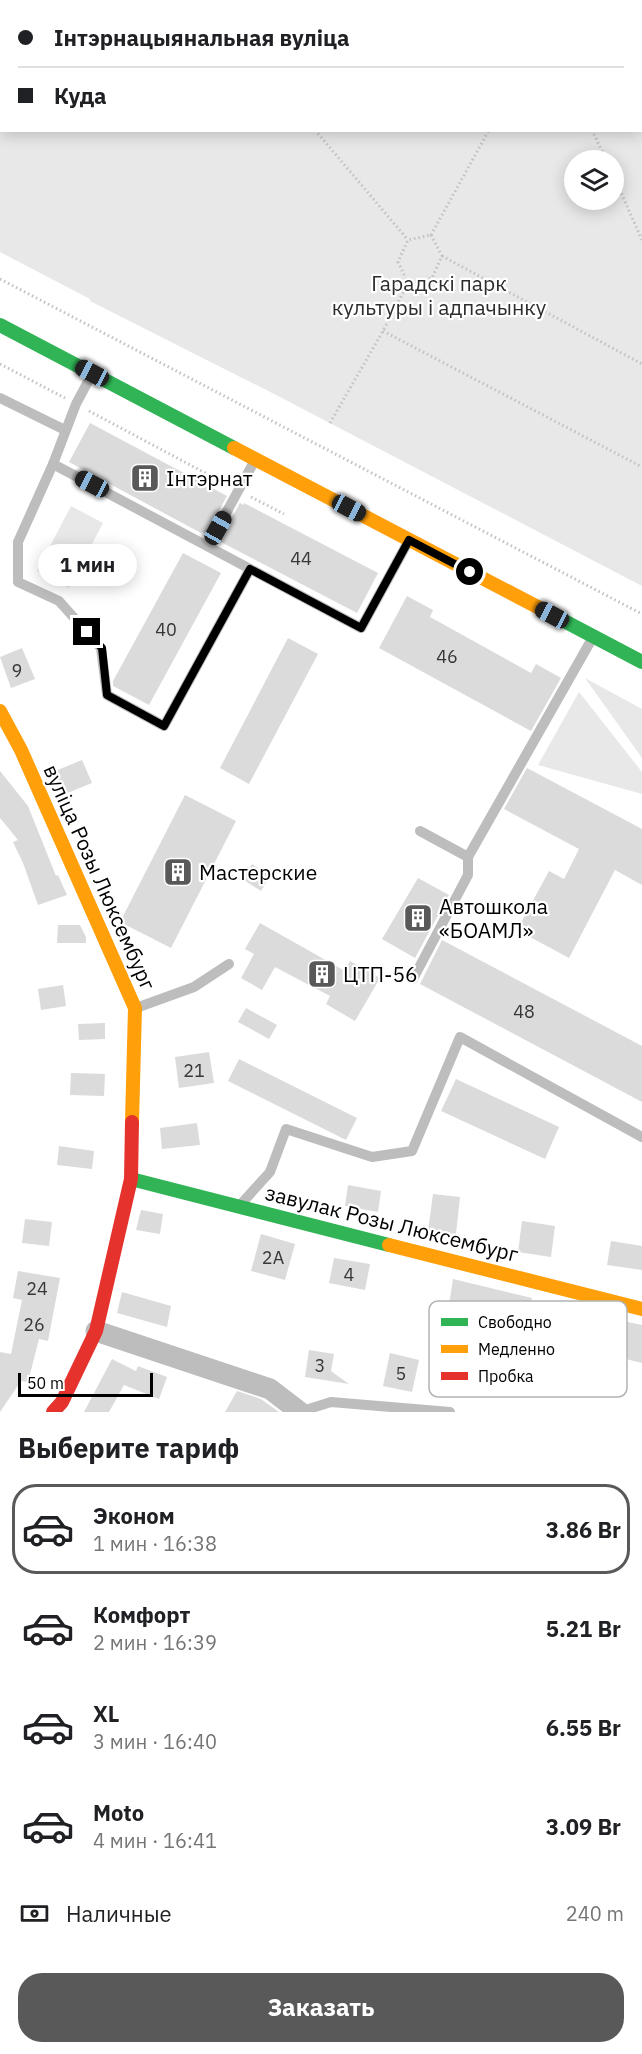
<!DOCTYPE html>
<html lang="ru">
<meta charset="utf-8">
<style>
:root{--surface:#fff;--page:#f6f6f6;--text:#202124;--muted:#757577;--line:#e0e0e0;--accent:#595959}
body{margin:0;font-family:"IBM Plex Sans",sans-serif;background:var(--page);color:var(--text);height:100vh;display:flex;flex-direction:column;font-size:22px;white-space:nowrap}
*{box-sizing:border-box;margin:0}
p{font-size:20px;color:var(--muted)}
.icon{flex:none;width:33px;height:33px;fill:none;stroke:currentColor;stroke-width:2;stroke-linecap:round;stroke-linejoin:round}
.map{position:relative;height:1412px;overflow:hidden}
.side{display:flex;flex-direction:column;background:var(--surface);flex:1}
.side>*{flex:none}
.hud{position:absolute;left:0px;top:0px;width:642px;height:132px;box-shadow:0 3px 15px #0003;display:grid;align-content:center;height:132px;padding:0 18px;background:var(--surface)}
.buttons{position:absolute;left:564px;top:150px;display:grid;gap:12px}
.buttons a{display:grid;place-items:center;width:60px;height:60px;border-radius:50%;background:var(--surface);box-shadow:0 3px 15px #0003;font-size:30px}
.scale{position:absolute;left:18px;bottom:15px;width:135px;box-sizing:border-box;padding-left:6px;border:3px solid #000;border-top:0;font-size:16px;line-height:21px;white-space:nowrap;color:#000;-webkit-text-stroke:4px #fff;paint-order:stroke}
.end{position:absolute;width:27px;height:27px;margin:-14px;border:8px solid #000;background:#fff;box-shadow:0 0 0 3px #fff}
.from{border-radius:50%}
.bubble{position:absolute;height:42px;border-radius:21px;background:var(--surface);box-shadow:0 3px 15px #0003;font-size:20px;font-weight:700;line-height:42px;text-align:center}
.car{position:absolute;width:18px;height:36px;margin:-18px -9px;border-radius:8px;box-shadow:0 0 4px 2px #0007;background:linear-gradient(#222 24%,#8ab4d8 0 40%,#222 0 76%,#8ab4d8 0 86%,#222 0)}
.hud b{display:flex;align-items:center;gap:21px;height:57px;font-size:22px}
.hud b+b{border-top:2px solid var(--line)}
.hud i{width:15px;height:15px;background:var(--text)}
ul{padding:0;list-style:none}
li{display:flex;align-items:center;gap:18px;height:90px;margin:0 12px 9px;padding:0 6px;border:3px solid transparent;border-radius:24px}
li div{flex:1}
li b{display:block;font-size:22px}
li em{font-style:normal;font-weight:700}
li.selected{border-color:var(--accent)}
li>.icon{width:54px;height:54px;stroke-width:1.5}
h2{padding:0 18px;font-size:27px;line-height:72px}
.pay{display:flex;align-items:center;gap:15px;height:66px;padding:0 18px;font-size:22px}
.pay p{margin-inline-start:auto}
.cta{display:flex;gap:12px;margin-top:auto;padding:12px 18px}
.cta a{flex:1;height:69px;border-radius:24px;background:var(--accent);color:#fff;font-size:24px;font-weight:700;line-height:69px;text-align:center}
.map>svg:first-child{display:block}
</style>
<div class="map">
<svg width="642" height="1412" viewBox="0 0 642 1412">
<rect width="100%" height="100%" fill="#fff"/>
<g fill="#e8e8e8" fill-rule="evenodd">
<path d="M0,0H642V586L278,396L90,301V299L0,252ZM2,2H640V130H2ZM574,160H614V200H574Z"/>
<polygon points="71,506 103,523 69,588 37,571"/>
<polygon points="585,678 642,709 642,758"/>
<polygon points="579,692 642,772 642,794 538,765"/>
</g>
<g fill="#dbdbdb">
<polygon points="90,423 227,496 206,534 202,532 201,533 69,462"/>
<polygon points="240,503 244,505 244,503 378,573 357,613 219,541"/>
<polygon points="183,553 221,573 149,705 113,686 113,681"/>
<polygon points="407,596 433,610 430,617 531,673 536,664 561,678 531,731 379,648"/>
<polygon points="288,638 318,654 249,784 220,768"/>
<polygon points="22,648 35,679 11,688 0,657"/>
<polygon points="82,760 92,783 65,794 55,771"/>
<polygon points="527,768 642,829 642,885 615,870 569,958 517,930 549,871 564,879 579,849 504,809"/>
<polygon points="0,771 28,806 56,876 58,875 67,895 38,905 23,863 13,842 18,840 0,818"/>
<polygon points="185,795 236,821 171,948 120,922"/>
<polygon points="252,864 270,876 261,891 242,879"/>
<polygon points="418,878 449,895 415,958 382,939"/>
<polygon points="260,923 345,971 350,961 380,978 355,1021 326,1004 330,996 275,967 262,990 241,978 254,954 245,949"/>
<polygon points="58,925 80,925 86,937 86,943 57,943"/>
<polygon points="442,940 642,1046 642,1102 420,984"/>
<polygon points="63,985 66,1006 41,1010 38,989"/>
<polygon points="246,1008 277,1025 269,1039 238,1022"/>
<polygon points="105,1023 105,1039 79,1040 78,1024"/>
<polygon points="209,1052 214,1083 179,1088 175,1057"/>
<polygon points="239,1059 357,1118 346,1140 228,1081"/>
<polygon points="71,1073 105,1074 104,1096 70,1095"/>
<polygon points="456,1079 559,1127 545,1159 441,1111"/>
<polygon points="197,1123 200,1145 162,1149 160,1128"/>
<polygon points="59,1146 94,1151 92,1169 57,1165"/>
<polygon points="348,1185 381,1191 378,1212 345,1206"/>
<polygon points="433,1194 460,1197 456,1234 428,1231"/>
<polygon points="141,1210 163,1214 160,1234 136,1230"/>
<polygon points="25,1219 52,1222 49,1246 22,1243"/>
<polygon points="522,1221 555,1226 551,1257 518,1252"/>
<polygon points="261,1234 295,1244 285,1280 251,1271"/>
<polygon points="611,1241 642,1246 642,1270 607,1265"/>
<polygon points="334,1258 370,1264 365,1290 329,1283"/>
<polygon points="18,1271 60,1278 48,1341 39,1339 28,1382 21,1381 0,1412 0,1352 11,1354 22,1300 13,1298"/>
<polygon points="453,1279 532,1298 528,1319 472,1308 471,1315 448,1311"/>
<polygon points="122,1292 171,1306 167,1327 117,1313"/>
<polygon points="566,1309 642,1325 642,1363 622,1358 620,1370 599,1367 601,1348 560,1341"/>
<polygon points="309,1350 334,1354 331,1371 349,1384 305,1377"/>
<polygon points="390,1353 419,1360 412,1392 383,1386"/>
<polygon points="112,1359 136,1371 138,1366 167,1377 159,1399 124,1385 109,1412 84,1412"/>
<polygon points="237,1391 261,1399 279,1412 225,1412"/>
</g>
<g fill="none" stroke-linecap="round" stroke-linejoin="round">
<g stroke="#c2c2c2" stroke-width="3" stroke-dasharray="1.5 3" stroke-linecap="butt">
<polyline points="196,0 198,2"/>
<polyline points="394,0 399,2"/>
<polyline points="620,0 620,2"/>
<polyline points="135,2 136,0"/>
<polyline points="483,2 483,0"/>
<polyline points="640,43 642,44"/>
<polyline points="640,77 642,78"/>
<polyline points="0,86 2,85"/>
<polyline points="315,130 408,240"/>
<polyline points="592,130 606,160"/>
<polyline points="614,177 642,240"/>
<polygon points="431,235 442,256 432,278 408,283 398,262 408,240"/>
<polyline points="431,235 489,130"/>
<polyline points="442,256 642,364"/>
<polyline points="0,279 642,614"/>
<polyline points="383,331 642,467"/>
<polyline points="0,364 65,398"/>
<polyline points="89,411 226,484"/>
<polyline points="330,423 383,331 408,283"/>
<polyline points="251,497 284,514"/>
</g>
<g stroke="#bdbdbd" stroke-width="10">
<polyline points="92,374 76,404 53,464 361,628 408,542"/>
<polyline points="0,398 65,430"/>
<polyline points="53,464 18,542 18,582 59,601 101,648 107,695 164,726 250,569"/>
<polyline points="208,546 255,460"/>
<polyline points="420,831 468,857"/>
<polyline points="413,979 468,875 468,857 593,637"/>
<polyline points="136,1008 194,987 229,964"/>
<polyline points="241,1204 270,1172 286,1129 372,1157 412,1151 460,1037 642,1137"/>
<polyline points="299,1412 331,1402 450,1412"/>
</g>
<polyline stroke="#bdbdbd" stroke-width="21" points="96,1331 270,1389 300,1412"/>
<g stroke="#30b455" stroke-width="14">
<polyline points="0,325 234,448"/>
<polyline points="549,613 642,662"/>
<polyline points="131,1179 389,1245"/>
</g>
<g stroke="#ff9f0a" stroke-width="14">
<polyline points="234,448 549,613"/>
<polyline points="0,711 21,750 135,1008 132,1122"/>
<polyline points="389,1245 642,1309"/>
</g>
<polyline stroke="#e5322d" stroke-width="14" points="53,1412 62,1402 96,1331 131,1179 132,1122"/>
</g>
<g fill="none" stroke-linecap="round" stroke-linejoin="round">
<polyline stroke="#000" stroke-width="8" points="87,632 102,648 107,695 164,726 250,569 361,628 409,540 470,572"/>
</g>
<defs>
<g id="building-square" transform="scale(1.5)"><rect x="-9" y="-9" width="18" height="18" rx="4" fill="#595959" stroke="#fff"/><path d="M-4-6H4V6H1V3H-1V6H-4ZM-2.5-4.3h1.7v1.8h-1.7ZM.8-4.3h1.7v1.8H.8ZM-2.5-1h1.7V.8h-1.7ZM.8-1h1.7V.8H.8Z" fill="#fff"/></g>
</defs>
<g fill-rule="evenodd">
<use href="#building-square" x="145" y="478"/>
<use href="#building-square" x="178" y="872"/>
<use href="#building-square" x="418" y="918"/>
<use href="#building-square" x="322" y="974"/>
</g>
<g text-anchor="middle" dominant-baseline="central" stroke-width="4.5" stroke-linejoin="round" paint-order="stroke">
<g font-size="18" fill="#373737">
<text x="301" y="558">44</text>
<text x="166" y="629">40</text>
<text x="447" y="656">46</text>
<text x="17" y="670">9</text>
<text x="524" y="1011">48</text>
<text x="194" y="1070">21</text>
<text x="273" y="1257">2А</text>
<text x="349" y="1274">4</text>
<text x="37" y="1288">24</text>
<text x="34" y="1324">26</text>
<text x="320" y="1365">3</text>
<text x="401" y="1373">5</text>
</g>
<g font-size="21" fill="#2c2c2c" stroke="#fff">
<text x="439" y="283">Гарадскі парк<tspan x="439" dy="24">культуры і адпачынку</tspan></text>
</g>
<g font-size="21" fill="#000" stroke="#fff" text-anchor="start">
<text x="166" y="478">Інтэрнат</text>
<text x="199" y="872">Мастерские</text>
<text x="439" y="906">Автошкола<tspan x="439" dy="24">«БОАМЛ»</tspan></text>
<text x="343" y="974">ЦТП-56</text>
</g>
<g font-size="21" fill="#000" stroke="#fff">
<text transform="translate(100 877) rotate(66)">вуліца Розы Люксембург</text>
<text transform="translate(392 1223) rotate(14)">завулак Розы Люксембург</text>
</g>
</g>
<rect x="429" y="1301" width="198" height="96" rx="9" fill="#fff" stroke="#b2b2b2" stroke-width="1.5"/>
<rect x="441" y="1318" width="27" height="8" fill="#30b455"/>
<rect x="441" y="1345" width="27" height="8" fill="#ff9f0a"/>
<rect x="441" y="1372" width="27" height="8" fill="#e5322d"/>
<g font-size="16" fill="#000">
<text x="478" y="1328">Свободно</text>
<text x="478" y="1355">Медленно</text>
<text x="478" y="1382">Пробка</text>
</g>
</svg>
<div class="buttons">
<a><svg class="icon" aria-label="layers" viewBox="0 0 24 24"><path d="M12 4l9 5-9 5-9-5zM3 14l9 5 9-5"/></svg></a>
</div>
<div class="scale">50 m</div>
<i class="end from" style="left:470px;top:572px"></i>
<i class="end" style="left:87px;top:632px"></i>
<div class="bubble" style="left:38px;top:544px;width:99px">1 мин</div>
<i class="car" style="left:92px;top:373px;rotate:298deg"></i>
<i class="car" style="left:92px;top:484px;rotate:298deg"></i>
<i class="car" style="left:349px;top:508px;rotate:118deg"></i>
<i class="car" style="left:218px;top:528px;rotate:29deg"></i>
<i class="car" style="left:552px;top:615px;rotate:298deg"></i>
<div class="hud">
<b><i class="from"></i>Інтэрнацыянальная вуліца</b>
<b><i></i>Куда</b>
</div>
</div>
<section class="side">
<h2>Выберите тариф</h2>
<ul>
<li class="selected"><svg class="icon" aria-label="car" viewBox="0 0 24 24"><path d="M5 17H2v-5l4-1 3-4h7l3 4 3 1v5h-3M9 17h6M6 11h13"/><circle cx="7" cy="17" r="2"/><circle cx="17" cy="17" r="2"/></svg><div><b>Эконом</b><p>1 мин · 16:38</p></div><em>3.86 Br</em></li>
<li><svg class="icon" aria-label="car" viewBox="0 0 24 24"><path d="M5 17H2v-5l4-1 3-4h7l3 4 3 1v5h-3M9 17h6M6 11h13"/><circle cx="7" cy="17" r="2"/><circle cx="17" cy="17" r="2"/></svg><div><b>Комфорт</b><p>2 мин · 16:39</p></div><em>5.21 Br</em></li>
<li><svg class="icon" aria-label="car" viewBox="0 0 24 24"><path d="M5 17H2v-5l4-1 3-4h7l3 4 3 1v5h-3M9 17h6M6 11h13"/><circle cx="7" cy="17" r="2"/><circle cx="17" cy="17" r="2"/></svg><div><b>XL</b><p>3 мин · 16:40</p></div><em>6.55 Br</em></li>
<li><svg class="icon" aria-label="car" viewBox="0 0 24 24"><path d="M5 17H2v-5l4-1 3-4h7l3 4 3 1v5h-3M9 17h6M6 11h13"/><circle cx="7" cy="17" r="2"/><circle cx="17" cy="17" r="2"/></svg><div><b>Moto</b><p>4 мин · 16:41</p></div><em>3.09 Br</em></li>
</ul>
<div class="pay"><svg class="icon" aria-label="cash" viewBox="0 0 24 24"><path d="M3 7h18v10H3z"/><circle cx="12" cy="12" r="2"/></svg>Наличные<p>240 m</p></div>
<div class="cta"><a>Заказать</a></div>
</section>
